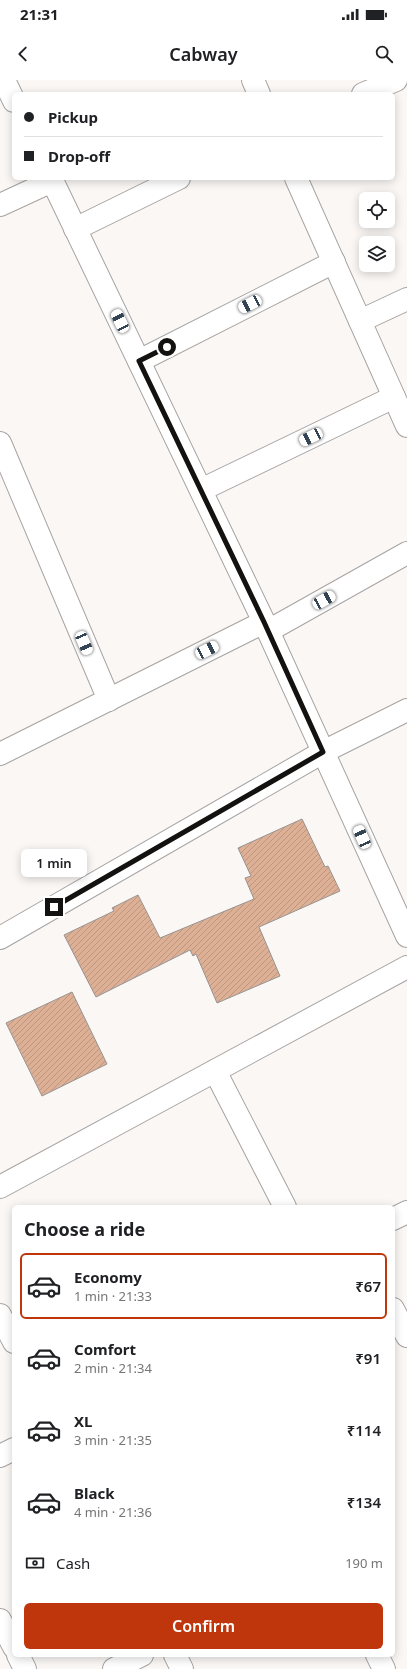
<!DOCTYPE html>
<meta charset="utf-8">
<style>
:root{--surface:#fff;--page:#f2f2f2;--text:#202124;--muted:#757577;--line:#e0e0e0;--accent:#bf360c}
body{margin:0;font-family:"Noto Sans",sans-serif;background:var(--page);color:var(--text);height:100vh;display:flex;flex-direction:column;font-size:15px;white-space:nowrap}
*{box-sizing:border-box;margin:0}
p{font-size:13px;color:var(--muted)}
.icon{flex:none;width:22px;height:22px;fill:none;stroke:currentColor;stroke-width:2;stroke-linecap:round;stroke-linejoin:round}
.map{position:relative;flex:1;overflow:hidden}
.sheet{position:absolute;left:12px;top:1125px;width:383px;height:452px;display:flex;flex-direction:column;background:var(--surface);border-radius:6px;box-shadow:0 2px 10px #0003}
.sheet>*{flex:none}
.top-card{position:absolute;left:12px;top:12px;width:383px;height:88px;border-radius:6px;box-shadow:0 2px 10px #0003;display:grid;align-content:center;height:88px;padding:0 12px;background:var(--surface)}
.buttons{position:absolute;left:359px;top:112px;display:grid;gap:8px}
.buttons a{display:grid;place-items:center;width:36px;height:36px;border-radius:6px;background:var(--surface);box-shadow:0 2px 10px #0003;font-size:20px}
.end{position:absolute;width:18px;height:18px;margin:-9px;border:5px solid #131211;background:#fff;box-shadow:0 0 0 2px #fff}
.from{border-radius:50%}
.bubble{position:absolute;height:28px;border-radius:6px;background:var(--surface);box-shadow:0 2px 10px #0003;font-size:13px;font-weight:600;line-height:28px;text-align:center}
.car{position:absolute;width:12px;height:24px;margin:-12px -6px;border-radius:5px;box-shadow:0 0 3px 1px #0007;background:linear-gradient(#fff 24%,#345 0 40%,#fff 0 76%,#345 0 86%,#fff 0)}
.top-card b{display:flex;align-items:center;gap:14px;height:38px;font-size:15px}
.top-card b+b{border-top:1px solid var(--line)}
.top-card i{width:10px;height:10px;background:var(--text)}
ul{padding:0;list-style:none}
li{display:flex;align-items:center;gap:12px;height:66px;margin:0 8px 6px;padding:0 4px;border:2px solid transparent;border-radius:6px}
li div{flex:1}
li b{display:block;font-size:15px}
li em{font-style:normal;font-weight:600}
li.active{border-color:var(--accent)}
li>.icon{width:36px;height:36px;stroke-width:1.5}
h2{padding:0 12px;font-size:18px;line-height:48px}
.pay{display:flex;align-items:center;gap:10px;height:44px;padding:0 12px;font-size:15px}
.pay p{margin-inline-start:auto}
.cta{display:flex;gap:8px;margin-top:auto;padding:8px 12px}
.cta a{flex:1;height:46px;border-radius:6px;background:var(--accent);color:#fff;font-size:16px;font-weight:600;line-height:46px;text-align:center}
.status{display:flex;justify-content:space-between;align-items:center;height:28px;padding:0 20px;background:var(--surface);direction:ltr}
.status svg{height:11px;fill:currentColor}
header{display:flex;justify-content:space-between;align-items:center;height:52px;padding:0 12px;background:var(--surface);font-size:18px;font-weight:600}
.map>svg:first-child{display:block}
</style>
<div class="status"><b>21:31</b><svg viewBox="0 0 49 12"><path d="M0 12V9h3v3zM5 12V6h3v6zM10 12V3h3v9zM15 12V0h3v12zM26 1h20v11H26zM47 4h2v5h-2z"/></svg></div>
<header><svg class="icon" aria-label="back" viewBox="0 0 24 24"><path d="M15 5l-7 7 7 7"/></svg>Cabway<svg class="icon" aria-label="search" viewBox="0 0 24 24"><circle cx="10" cy="10" r="6"/><path d="M15 15l6 6"/></svg></header>
<div class="map">
<svg width="407" height="1589" viewBox="0 0 407 1589">
<defs>
<pattern id="building-hatch" width="6" height="6" patternUnits="userSpaceOnUse"><rect width="6" height="6" fill="#ddb095"/><path d="M-1 1l2-2M0 6l6-6M5 7l2-2" fill="none" stroke="#bd967f"/></pattern>
</defs>
<rect width="100%" height="100%" fill="#faf7f5"/>
<g fill="url(#building-hatch)" stroke="#979392">
<polygon points="302,739 325,787 328,786 340,811 259,847 280,896 217,923 196,874 193,876 190,870 96,917 64,855 114,831 112,828 138,815 160,858 254,819 245,798 251,796 238,768"/>
<polygon points="72,912 107,984 42,1016 6,943"/>
</g>
<g fill="none" stroke-linecap="round" stroke-linejoin="round">
<g stroke="#a7a3a2" stroke-width="24">
<g id="minor">
<polyline points="4,0 14,21"/>
<polyline points="253,0 259,14"/>
<polyline points="363,14 396,0"/>
<polyline points="51,98 264,542 407,856"/>
<polyline points="296,98 407,346"/>
<polyline points="0,125 52,101"/>
<polyline points="75,149 179,98"/>
<polyline points="360,241 407,219"/>
<polyline points="139,281 334,182"/>
<polyline points="0,363 109,620"/>
<polyline points="201,410 394,317"/>
<polyline points="268,551 407,473"/>
<polyline points="0,674 264,542"/>
<polyline points="0,858 323,672 407,630"/>
<polyline points="215,991 285,1127"/>
<polyline points="0,1107 407,887"/>
<polyline points="393,1139 407,1132"/>
<polyline points="393,1229 407,1256"/>
<polyline points="0,1235 14,1262"/>
<polyline points="0,1376 14,1369"/>
<polyline points="0,1540 14,1567"/>
<polyline points="18,1575 25,1589"/>
<polyline points="175,1575 182,1589"/>
<polyline points="377,1575 384,1589"/>
<polyline points="114,1589 142,1575"/>
</g>
</g>
<use href="#minor" stroke="#fff" stroke-width="22"/>
</g>
<g fill="none" stroke-linecap="round" stroke-linejoin="round">
<polyline stroke="#131211" stroke-width="5" points="54,827 323,672 264,542 139,281 167,267"/>
</g>
</svg>
<div class="buttons">
<a><svg class="icon" aria-label="locate" viewBox="0 0 24 24"><circle cx="12" cy="12" r="6"/><path d="M12 2v4M12 18v4M2 12h4M18 12h4"/></svg></a>
<a><svg class="icon" aria-label="layers" viewBox="0 0 24 24"><path d="M12 4l9 5-9 5-9-5zM3 14l9 5 9-5"/></svg></a>
</div>
<i class="end from" style="left:167px;top:267px"></i>
<i class="end" style="left:54px;top:827px"></i>
<div class="bubble" style="left:21px;top:769px;width:66px">1 min</div>
<i class="car" style="left:250px;top:224px;rotate:243deg"></i>
<i class="car" style="left:120px;top:241px;rotate:334deg"></i>
<i class="car" style="left:311px;top:357px;rotate:244deg"></i>
<i class="car" style="left:324px;top:520px;rotate:61deg"></i>
<i class="car" style="left:84px;top:563px;rotate:157deg"></i>
<i class="car" style="left:207px;top:570px;rotate:64deg"></i>
<i class="car" style="left:362px;top:757px;rotate:336deg"></i>
<div class="top-card">
<b><i class="from"></i>Pickup</b>
<b><i></i>Drop-off</b>
</div>
<section class="sheet">
<h2>Choose a ride</h2>
<ul>
<li class="active"><svg class="icon" aria-label="car" viewBox="0 0 24 24"><path d="M5 17H2v-5l4-1 3-4h7l3 4 3 1v5h-3M9 17h6M6 11h13"/><circle cx="7" cy="17" r="2"/><circle cx="17" cy="17" r="2"/></svg><div><b>Economy</b><p>1 min · 21:33</p></div><em>₹67</em></li>
<li><svg class="icon" aria-label="car" viewBox="0 0 24 24"><path d="M5 17H2v-5l4-1 3-4h7l3 4 3 1v5h-3M9 17h6M6 11h13"/><circle cx="7" cy="17" r="2"/><circle cx="17" cy="17" r="2"/></svg><div><b>Comfort</b><p>2 min · 21:34</p></div><em>₹91</em></li>
<li><svg class="icon" aria-label="car" viewBox="0 0 24 24"><path d="M5 17H2v-5l4-1 3-4h7l3 4 3 1v5h-3M9 17h6M6 11h13"/><circle cx="7" cy="17" r="2"/><circle cx="17" cy="17" r="2"/></svg><div><b>XL</b><p>3 min · 21:35</p></div><em>₹114</em></li>
<li><svg class="icon" aria-label="car" viewBox="0 0 24 24"><path d="M5 17H2v-5l4-1 3-4h7l3 4 3 1v5h-3M9 17h6M6 11h13"/><circle cx="7" cy="17" r="2"/><circle cx="17" cy="17" r="2"/></svg><div><b>Black</b><p>4 min · 21:36</p></div><em>₹134</em></li>
</ul>
<div class="pay"><svg class="icon" aria-label="cash" viewBox="0 0 24 24"><path d="M3 7h18v10H3z"/><circle cx="12" cy="12" r="2"/></svg>Cash<p>190 m</p></div>
<div class="cta"><a>Confirm</a></div>
</section>
</div>
